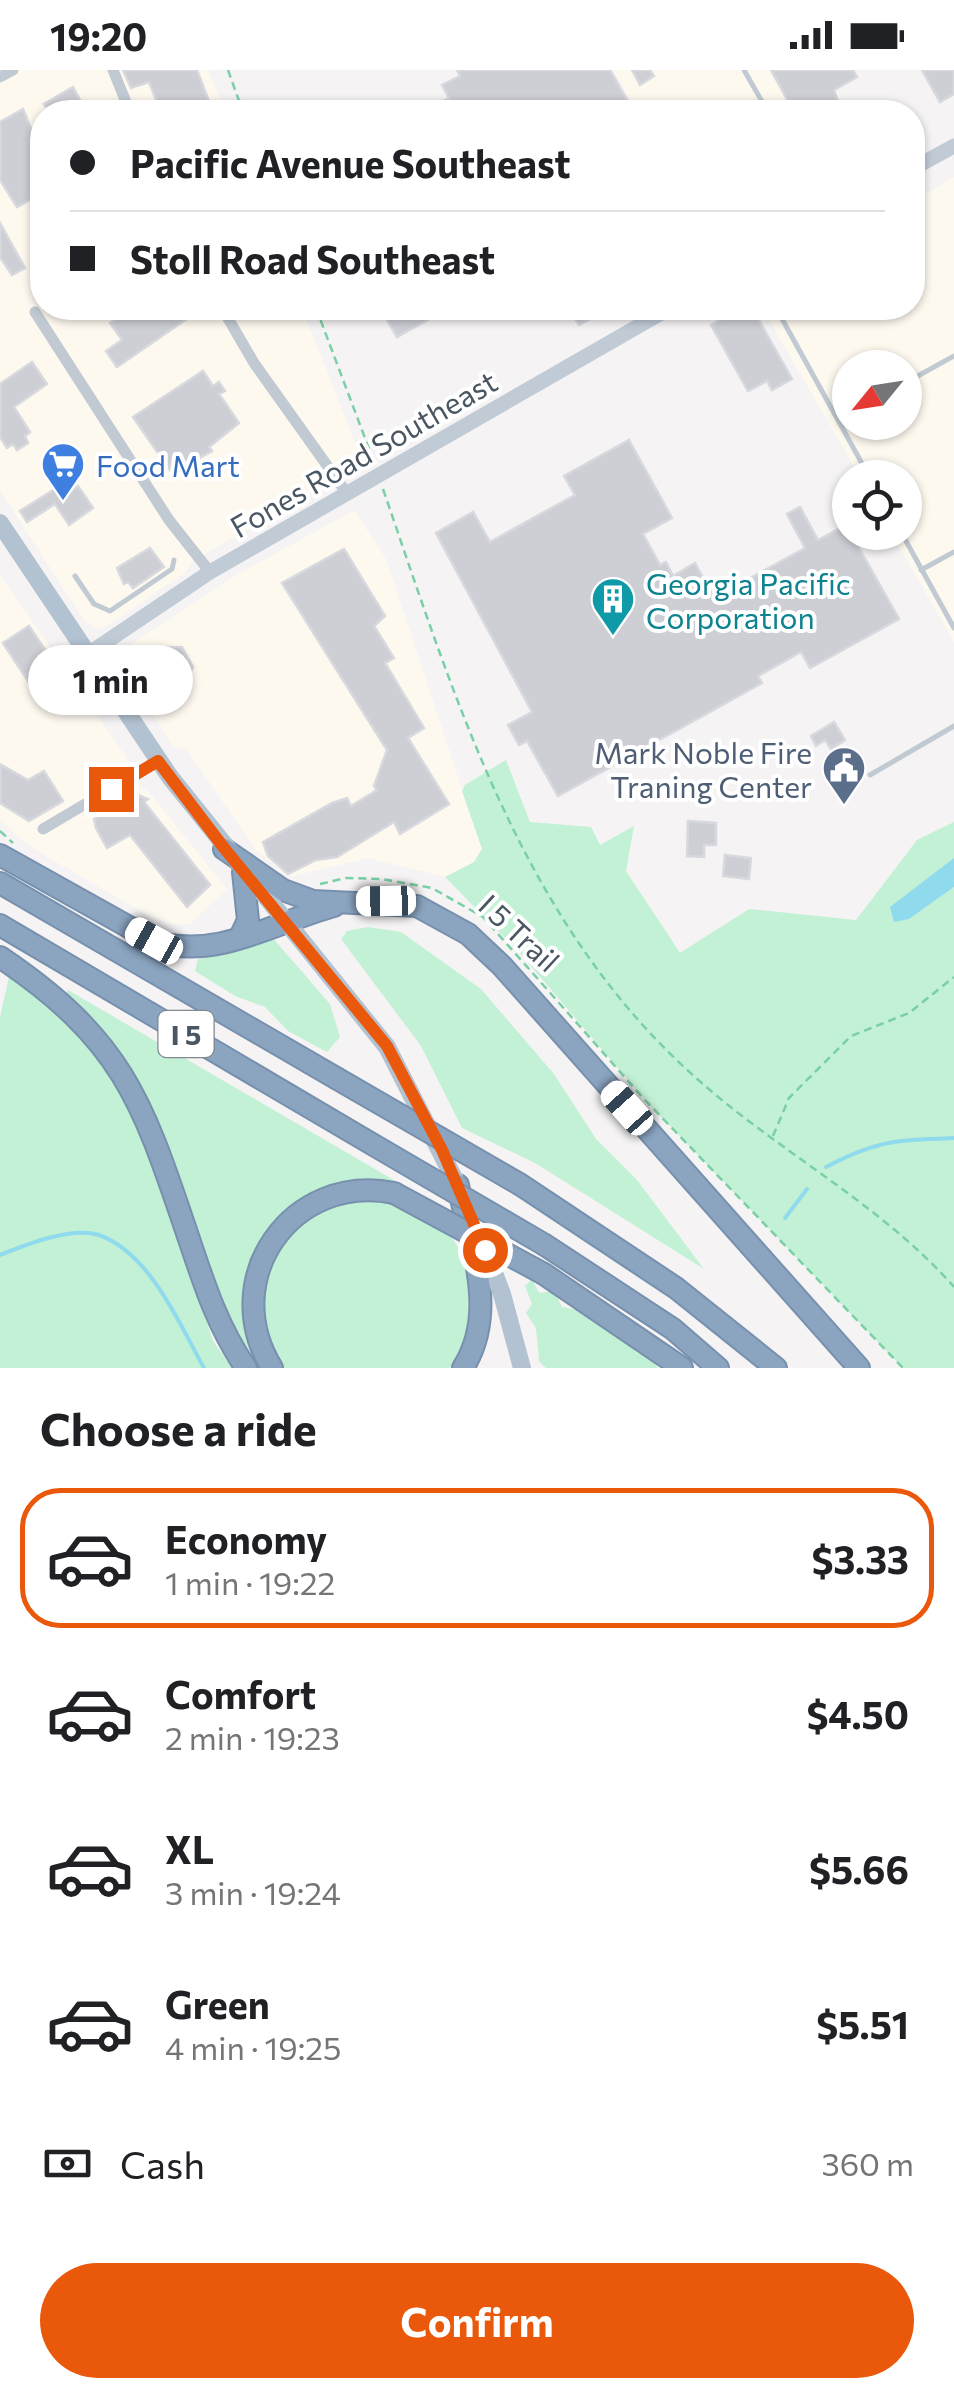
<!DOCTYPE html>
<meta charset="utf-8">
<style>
:root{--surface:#fff;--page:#f2f2f2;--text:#202124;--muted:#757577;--line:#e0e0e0;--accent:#ea580c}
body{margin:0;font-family:Commissioner,sans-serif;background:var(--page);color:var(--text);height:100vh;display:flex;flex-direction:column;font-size:38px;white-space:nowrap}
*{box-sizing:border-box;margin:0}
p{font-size:32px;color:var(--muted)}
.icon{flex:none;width:55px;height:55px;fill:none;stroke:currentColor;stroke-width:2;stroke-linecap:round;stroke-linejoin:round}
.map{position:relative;height:1298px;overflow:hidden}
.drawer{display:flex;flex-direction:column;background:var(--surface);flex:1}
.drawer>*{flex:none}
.hud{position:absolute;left:30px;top:30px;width:895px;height:220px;border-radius:40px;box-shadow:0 2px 8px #0004;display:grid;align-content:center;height:220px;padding:0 40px;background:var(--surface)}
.needle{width:65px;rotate:240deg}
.controls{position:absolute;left:832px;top:280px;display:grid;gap:20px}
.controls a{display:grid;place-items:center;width:90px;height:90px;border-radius:50%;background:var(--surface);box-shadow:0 2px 8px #0004;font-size:50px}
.end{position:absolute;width:45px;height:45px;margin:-22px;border:12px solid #ea580c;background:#fff;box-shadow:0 0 0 5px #fff}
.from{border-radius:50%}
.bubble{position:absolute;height:70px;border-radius:35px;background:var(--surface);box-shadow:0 2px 8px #0004;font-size:32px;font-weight:700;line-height:70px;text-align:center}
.car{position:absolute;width:30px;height:60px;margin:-30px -15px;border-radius:12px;box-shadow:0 0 8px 2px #0007;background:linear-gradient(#fff 24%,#345 0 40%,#fff 0 76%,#345 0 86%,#fff 0)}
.hud b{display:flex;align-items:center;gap:35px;height:95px;font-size:38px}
.hud b+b{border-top:2px solid var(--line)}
.hud i{width:25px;height:25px;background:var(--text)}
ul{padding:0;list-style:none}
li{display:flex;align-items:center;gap:30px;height:140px;margin:0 20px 15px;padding:0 20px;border:5px solid transparent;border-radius:40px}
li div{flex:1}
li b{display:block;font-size:38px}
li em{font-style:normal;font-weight:700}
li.selected{border-color:var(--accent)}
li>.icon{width:90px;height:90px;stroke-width:1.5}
h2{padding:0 40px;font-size:45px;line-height:120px}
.pay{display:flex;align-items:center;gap:25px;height:110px;padding:0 40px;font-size:38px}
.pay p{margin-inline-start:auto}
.action{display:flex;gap:20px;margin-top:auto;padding:20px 40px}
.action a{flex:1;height:115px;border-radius:60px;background:var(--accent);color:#fff;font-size:40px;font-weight:700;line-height:115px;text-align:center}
.status{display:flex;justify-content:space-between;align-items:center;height:70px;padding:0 50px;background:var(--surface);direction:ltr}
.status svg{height:28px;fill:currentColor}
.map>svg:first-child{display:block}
</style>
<div class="status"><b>19:20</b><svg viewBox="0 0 49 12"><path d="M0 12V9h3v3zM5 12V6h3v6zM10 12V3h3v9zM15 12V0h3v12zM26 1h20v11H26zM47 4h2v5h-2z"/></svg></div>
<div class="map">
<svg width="954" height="1298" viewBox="0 0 954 1298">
<rect width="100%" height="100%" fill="#f5f3f3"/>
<g fill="#fdf9ef" fill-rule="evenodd">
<polygon points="0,0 208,0 225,42 42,42 42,238 302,238 364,395 192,491 185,503 107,556 96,559 85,551 0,421"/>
<polygon points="613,0 825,0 849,42 637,42"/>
<path d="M954,107V572L891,463L905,462V408L860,407L762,238H912L913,131ZM850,298H905V352H850Z"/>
<polygon points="354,440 386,489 482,779 475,792 445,807 368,788 290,807 255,779 187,680 173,676 122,596 131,574 240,503"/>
<polygon points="0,504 127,688 126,697 137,716 149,722 227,819 190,854 172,854 149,846 32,778 0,750"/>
</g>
<g fill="#c3f1d5">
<polygon points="506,690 530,752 591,757 600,775 634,756 626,801 680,883 749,839 856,850 917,770 954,752 954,788 890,838 909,849 954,817 954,1298 903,1298 645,1030 519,882 445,807 474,792 482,779 462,721 465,715"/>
<polygon points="368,857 401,862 481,919 554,1004 596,1069 637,1110 704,1199 535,1093 462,1058 421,976 341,869 347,861"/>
<polygon points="271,866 330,934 340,967 327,982 288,961 265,937 235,926 195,901 198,889 247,878"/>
<path d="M9,907C138,972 171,1145 213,1271L232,1298H0V947Z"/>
<polygon points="68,920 428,1130 405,1119 365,1112 267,1165 259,1293 252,1291 234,1267 161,1069 66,923"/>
<path d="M357,1130C385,1132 416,1135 439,1154C480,1188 478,1258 450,1298H284C236,1222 272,1149 357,1130Z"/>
<polygon points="532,1209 539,1223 554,1221 562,1237 578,1240 582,1236 639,1284 646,1279 658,1298 546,1298 539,1291 536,1258 526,1243 532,1234 525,1216"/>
</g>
<polygon fill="#90daee" points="954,788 954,817 909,849 894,852 890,837"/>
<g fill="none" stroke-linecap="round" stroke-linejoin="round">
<g stroke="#90daee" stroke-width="4">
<path d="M826,1097C877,1070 897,1070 954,1068"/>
<polyline points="785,1148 807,1119"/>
<path d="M0,1185C25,1175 72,1156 99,1165C150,1183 180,1255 204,1298"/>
</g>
</g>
<g fill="#cdcfd5" stroke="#d7d9de" stroke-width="2.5">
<polygon points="123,0 197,0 213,42 161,42 149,12 131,18"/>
<polygon points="457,0 610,0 634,42 423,42 449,28 442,15 460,6"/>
<polygon points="632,0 650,0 654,6 640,15"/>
<polygon points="771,0 853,0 857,7 834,20 840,36 827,42 788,42 783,34 788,31"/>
<polygon points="922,0 954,0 954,24 940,32"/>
<polygon points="73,17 80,30 75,33 80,42 49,42 44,34"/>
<polygon points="23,39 42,86 42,123 17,137 0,110 0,52"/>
<polygon points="0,153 25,198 12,205 0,187"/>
<polygon points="109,238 190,238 194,244 117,297 106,281 122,270 110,253 116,249"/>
<polygon points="380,238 449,238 397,267"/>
<polygon points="569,238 610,238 579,255"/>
<polygon points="741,238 752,238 792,309 772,320 767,311 748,321 711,255"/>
<polygon points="32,292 47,314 14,337 30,362 25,366 28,373 17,380 13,374 7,378 0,367 0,314"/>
<polygon points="203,301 213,316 219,312 225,321 219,324 239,353 209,377 212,381 172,403 133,347"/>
<polygon points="629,370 672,448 643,464 660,495 666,492 673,506 695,493 714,528 805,478 787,444 800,437 818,470 846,455 899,549 810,598 801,582 758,606 762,613 558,726 527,671 519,675 508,655 532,642 436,463 473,442 490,472 575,425 564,406"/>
<polygon points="63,414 69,422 78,416 93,438 69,455 55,434 27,452 20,441"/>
<polygon points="150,478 164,497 133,518 128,512 124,514 117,498"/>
<polygon points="344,479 385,546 374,556 394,588 385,593 424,658 408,668 449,734 400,764 394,752 337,787 316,790 288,804 268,786 263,772 332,733 347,728 351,736 377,720 374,716 387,680 282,513"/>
<polygon points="29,556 54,593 28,611 3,573"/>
<polygon points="182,577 193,597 182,617 159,617 148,598 159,578"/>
<polygon points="834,652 845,670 831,679 825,670 816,676 811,666"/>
<polygon points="0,694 28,710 44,701 63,731 29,751 0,733"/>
<polygon points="138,725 148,729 144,732 210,815 187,837 130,765 107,778 96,758 94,749 128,729 126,726"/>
<polygon points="688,751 716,753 716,775 704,775 704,787 687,786"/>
<polygon points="725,785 751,788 749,809 723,806"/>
</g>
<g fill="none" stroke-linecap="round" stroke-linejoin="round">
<g stroke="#7690ad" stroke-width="24">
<g id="highway">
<polyline points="224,779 283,820 313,831 417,836 468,864 502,896 859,1298"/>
<path d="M0,785L154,871C216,891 275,852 334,836"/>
<polyline points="0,813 336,1008"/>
<polyline points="0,855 372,1074"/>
<polyline points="240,867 248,850 243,802"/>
<path d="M0,887C126,972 143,1034 190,1172C205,1217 219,1259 246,1298"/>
<path d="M458,1115C470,1175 499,1241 463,1298"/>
<polyline points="521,1115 676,1218 776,1298"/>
<polyline points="545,1175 673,1259 718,1298"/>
<polyline points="544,1204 682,1298"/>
<path d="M272,1298C217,1209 292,1102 394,1123"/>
</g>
</g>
<g stroke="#7ad0a6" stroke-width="2.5" stroke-dasharray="8 5" stroke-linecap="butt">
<polyline points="228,0 243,42"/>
<polyline points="316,238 374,392"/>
<path d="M383,419C456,631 522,853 695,1007C777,1081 881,1134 954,1217"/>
<polyline points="0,761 13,773"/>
<polyline points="320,814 346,808 382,809 432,818 483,847 645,1030 903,1298"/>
<polyline points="773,1066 789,1028 851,966 909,943 954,907"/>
</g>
<g stroke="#c1cad2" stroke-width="5">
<polyline points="744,0 768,42"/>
<polyline points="776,238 870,408"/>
<polyline points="905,313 954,286"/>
<polyline points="838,349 850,343"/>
<polyline points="901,462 954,558"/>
<polyline points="921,500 954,482"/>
<polyline points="75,506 94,534 110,541 172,499 174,490"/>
<polyline points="870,705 954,656"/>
</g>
<g stroke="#c1cad2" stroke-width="11">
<polyline points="113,0 130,42"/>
<polyline points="0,7 13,0"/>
<polyline points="222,238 254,293 346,422"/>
<polyline points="35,242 169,450 210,502"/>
<polyline points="43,759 158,691"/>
</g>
<g stroke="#c1cbd6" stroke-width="15">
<polyline points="912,99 954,76"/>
<polyline points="88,584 210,502 670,238"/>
</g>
<g stroke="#b3c2d1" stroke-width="18">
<polyline points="0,453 170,707 387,977 463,1126"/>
<polyline points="479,1164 502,1224 522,1298"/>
</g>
<use href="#highway" stroke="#8ba5c1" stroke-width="20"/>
<g stroke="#7690ad" stroke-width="24" stroke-linecap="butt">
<g id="highway-bridge">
<polyline points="336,1008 521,1115"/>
<polyline points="372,1074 545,1175"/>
<polyline points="394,1123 544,1204"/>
</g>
</g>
<use href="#highway-bridge" stroke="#8ba5c1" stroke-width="20"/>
</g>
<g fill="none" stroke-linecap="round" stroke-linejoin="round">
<polyline stroke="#ea580c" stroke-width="12" points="111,719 158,691 224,778 387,976 442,1080 485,1180"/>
</g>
<defs>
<g id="supermarket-pin" transform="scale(2.25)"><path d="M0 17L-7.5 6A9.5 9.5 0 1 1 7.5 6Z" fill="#3f7fe0" stroke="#fff"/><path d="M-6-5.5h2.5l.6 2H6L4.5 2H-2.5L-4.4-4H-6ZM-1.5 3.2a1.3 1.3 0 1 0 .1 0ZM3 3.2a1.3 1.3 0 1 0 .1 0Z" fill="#fff"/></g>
<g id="building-pin" transform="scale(2.25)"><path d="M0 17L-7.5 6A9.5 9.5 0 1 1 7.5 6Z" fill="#0f9aa8" stroke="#fff"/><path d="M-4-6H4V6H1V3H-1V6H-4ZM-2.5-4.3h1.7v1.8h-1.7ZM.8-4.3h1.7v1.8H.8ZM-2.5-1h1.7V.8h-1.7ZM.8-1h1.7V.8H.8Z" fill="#fff"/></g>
<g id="civic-pin" transform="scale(2.25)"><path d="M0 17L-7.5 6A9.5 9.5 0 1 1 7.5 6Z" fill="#5c6f8a" stroke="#fff"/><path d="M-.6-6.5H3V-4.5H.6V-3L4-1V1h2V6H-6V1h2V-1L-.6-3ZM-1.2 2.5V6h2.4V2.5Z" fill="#fff"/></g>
</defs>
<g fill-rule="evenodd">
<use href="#supermarket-pin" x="63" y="394"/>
<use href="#building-pin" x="613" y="529"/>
<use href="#civic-pin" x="844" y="698"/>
</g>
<g text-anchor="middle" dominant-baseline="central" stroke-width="8" stroke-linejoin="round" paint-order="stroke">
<rect fill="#fff" stroke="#808990" stroke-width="2.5" x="158.5" y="941" width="55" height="46" rx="8"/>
<g font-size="28" font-weight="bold" fill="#4a5661">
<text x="186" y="964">I 5</text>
</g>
<g font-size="30" fill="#4a5661" stroke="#fff">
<text transform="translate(363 383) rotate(-30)">Fones Road Southeast</text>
<text transform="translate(520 862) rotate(43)">I 5 Trail</text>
</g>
<g font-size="30" fill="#366cbe" stroke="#fff" text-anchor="start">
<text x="96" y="394">Food Mart</text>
</g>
<g font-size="30" fill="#0d838f" stroke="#fff" text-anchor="start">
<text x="646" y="512">Georgia Pacific<tspan x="646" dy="34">Corporation</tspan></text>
</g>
<g font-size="30" fill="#4e5e75" stroke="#fff" text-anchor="end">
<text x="812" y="681">Mark Noble Fire<tspan x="812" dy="34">Traning Center</tspan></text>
</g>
</g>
</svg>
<div class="controls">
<a><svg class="needle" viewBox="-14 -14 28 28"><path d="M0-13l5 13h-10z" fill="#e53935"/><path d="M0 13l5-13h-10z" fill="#757577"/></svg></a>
<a><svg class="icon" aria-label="locate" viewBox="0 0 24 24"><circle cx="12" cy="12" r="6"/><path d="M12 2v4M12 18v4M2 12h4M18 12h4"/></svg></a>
</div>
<i class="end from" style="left:485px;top:1180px"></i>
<i class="end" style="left:111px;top:719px"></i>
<div class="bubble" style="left:28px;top:575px;width:165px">1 min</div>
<i class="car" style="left:386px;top:831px;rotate:269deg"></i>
<i class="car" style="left:154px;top:871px;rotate:299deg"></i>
<i class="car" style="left:627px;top:1038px;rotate:318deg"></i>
<div class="hud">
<b><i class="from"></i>Pacific Avenue Southeast</b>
<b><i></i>Stoll Road Southeast</b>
</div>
</div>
<section class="drawer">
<h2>Choose a ride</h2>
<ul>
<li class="selected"><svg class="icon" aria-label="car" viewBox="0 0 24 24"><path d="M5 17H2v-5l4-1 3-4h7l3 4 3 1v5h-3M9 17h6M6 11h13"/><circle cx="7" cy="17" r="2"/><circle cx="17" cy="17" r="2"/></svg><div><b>Economy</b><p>1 min · 19:22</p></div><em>$3.33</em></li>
<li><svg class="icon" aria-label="car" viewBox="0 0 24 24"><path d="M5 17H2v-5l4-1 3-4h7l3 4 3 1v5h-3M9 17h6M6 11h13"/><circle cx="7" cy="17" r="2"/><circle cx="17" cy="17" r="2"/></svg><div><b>Comfort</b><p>2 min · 19:23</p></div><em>$4.50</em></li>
<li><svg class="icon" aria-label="car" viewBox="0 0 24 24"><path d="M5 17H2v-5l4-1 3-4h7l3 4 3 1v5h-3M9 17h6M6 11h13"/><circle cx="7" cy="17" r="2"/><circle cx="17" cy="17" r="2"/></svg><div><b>XL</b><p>3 min · 19:24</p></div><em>$5.66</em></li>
<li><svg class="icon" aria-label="car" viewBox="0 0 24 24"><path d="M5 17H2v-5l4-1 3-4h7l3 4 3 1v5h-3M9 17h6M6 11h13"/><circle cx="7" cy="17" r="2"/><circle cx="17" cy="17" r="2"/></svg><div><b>Green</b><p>4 min · 19:25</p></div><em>$5.51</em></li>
</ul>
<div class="pay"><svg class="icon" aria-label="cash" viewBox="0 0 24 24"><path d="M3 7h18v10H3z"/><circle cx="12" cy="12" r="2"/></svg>Cash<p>360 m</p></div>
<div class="action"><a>Confirm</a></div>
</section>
